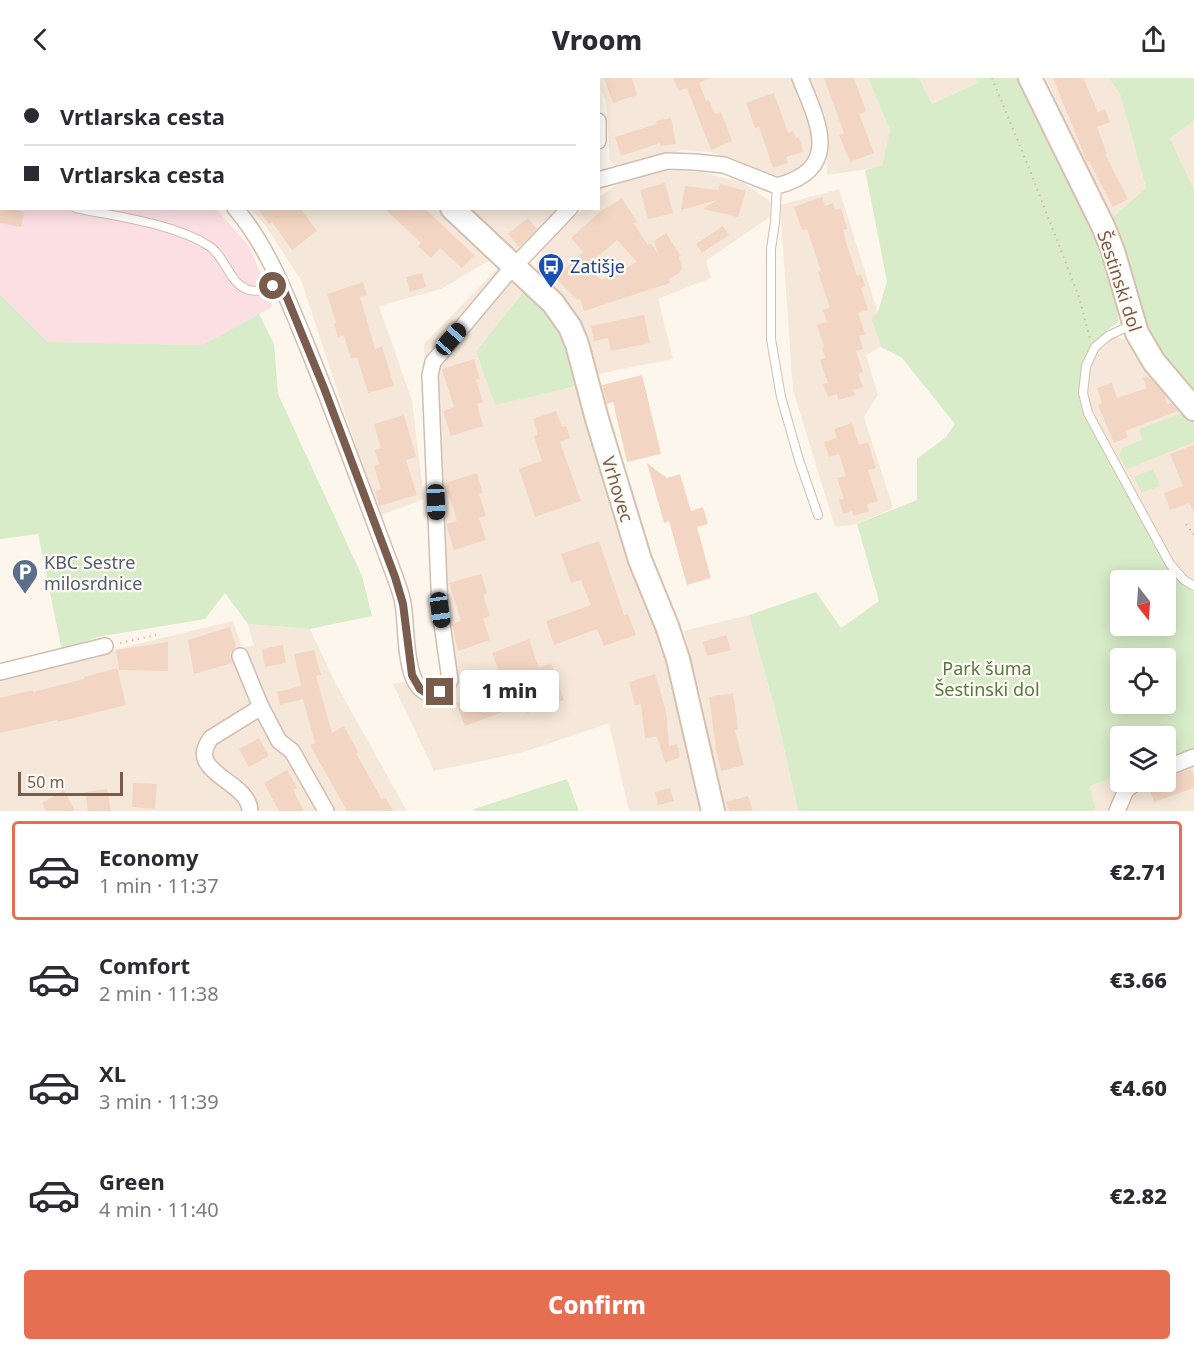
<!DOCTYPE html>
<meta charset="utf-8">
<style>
:root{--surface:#fff;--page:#f7f7f7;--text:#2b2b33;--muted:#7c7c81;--line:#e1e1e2;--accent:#e76f51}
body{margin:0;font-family:"Noto Sans",sans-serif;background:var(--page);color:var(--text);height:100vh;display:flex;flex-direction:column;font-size:22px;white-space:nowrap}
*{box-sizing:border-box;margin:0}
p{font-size:20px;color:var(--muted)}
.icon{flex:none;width:33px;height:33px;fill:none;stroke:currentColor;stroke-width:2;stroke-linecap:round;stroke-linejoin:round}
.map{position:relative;height:733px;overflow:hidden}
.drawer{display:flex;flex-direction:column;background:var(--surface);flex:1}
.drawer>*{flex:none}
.hud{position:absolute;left:0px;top:0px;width:600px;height:132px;box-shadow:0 3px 15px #0003;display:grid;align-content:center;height:132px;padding:0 24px;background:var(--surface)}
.needle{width:39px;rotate:163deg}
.fabs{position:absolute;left:1110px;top:492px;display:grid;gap:12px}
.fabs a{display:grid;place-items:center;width:66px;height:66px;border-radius:6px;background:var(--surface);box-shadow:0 3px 15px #0003;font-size:30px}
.scale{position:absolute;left:18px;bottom:15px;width:105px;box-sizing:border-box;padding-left:6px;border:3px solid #7a5c4d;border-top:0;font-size:16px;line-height:21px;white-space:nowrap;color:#7a5c4d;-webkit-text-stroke:4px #fffaf3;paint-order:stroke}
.end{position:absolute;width:27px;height:27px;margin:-14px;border:8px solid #7a5c4d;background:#fff;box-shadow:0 0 0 3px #fff}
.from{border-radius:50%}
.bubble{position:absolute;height:42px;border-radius:6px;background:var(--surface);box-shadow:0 3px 15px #0003;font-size:20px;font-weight:800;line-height:42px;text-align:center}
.car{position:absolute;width:18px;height:36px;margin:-18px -9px;border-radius:8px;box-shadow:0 0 4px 2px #0007;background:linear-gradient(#222 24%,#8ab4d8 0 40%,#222 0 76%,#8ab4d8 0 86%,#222 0)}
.hud b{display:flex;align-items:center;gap:21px;height:57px;font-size:22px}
.hud b+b{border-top:2px solid var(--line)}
.hud i{width:15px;height:15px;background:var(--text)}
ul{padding:10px 0 0;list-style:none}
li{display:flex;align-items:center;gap:18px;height:99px;margin:0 12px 9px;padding:0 12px;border:3px solid transparent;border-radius:6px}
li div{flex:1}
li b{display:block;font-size:22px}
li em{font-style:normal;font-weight:800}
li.active{border-color:var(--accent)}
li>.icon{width:54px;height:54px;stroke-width:1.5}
.cta{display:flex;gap:12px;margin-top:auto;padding:12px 24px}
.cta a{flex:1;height:69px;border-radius:6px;background:var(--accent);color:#fff;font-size:24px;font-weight:800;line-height:69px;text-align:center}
header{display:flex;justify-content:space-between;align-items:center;height:78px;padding:0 24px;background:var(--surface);font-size:27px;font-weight:800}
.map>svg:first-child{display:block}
</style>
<header><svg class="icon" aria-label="back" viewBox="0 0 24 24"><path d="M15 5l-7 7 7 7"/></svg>Vroom<svg class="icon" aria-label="share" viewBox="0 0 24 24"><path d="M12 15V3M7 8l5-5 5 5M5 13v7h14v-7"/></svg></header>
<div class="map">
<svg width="1194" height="733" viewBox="0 0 1194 733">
<rect width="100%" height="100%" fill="#fdf6ec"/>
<g fill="#f5e8da">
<polygon points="334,0 574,0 575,1 335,2"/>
<polygon points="595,0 793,0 801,17 814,62 810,79 796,95 780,98 766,96 739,83 710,74 683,72 618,90 610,83 606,23 599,7 598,2"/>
<polygon points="808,0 868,0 890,52 882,89 827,97 825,37"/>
<polygon points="919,0 975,0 977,5 932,26"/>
<polygon points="1046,0 1109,0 1120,16 1146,110 1112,140 1085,90"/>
<polygon points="1194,43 1194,112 1170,60"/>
<polygon points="655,92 701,94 742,104 770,123 771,138 706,183 711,200 658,221 673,281 597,296 581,244 538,195 536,187 543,171 582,131 598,130 599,119 618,106"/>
<polygon points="839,111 878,235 871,240 881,269 866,277 878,317 864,339 893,430 857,446 835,449 793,312 780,127"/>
<polygon points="250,131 436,131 478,169 490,182 441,211 379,228 412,323 424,421 379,438 301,202 265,147"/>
<polygon points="470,131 564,131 518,172 508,168"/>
<polygon points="498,190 526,211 476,273 495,326 576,308 623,463 664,562 704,733 629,733 609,645 524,674 434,693 393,606 441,596 430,438 424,266"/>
<polygon points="1115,259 1130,263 1194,340 1194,505 1189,503 1178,492 1090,330 1086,312 1093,281 1103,267"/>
<polygon points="749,537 777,639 798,733 722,733 717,716 702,624 684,553"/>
<polygon points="233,543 242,569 254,568 248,546 310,551 335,604 407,733 0,733 0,602 104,574"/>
<polygon points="1194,672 1194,733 1096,733 1090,708 1120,697 1120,704 1166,704 1166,682"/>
</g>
<polygon fill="#fbdfe3" points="0,0 92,1 2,2 2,130 216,131 249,168 267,211 272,229 202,267 48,264 0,216"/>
<g fill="#d8ecc9" fill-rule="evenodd">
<path d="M868,0H919L932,26L977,5L975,0H1019L1093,150L1111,200L1119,243C1085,269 1076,289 1082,332L1174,499L1194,514V672L1166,682V658H1120V697L1090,708L1096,733H798L777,639L749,537L816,514L841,550L879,523L857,446L917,422V381L946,359L955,346L902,280L881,269L871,240L878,234L887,203L865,92L882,88L890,52ZM1120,502H1166V548H1120ZM1120,580H1166V626H1120Z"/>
<polygon points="1109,0 1194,0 1194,43 1170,60 1194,112 1194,321 1153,268 1112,140 1146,110 1120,16"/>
<polygon points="526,211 549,233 563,256 576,308 495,327 476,273"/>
<polygon points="0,216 48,264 202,267 259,236 274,266 278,316 362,498 372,538 310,551 248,546 225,515 205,541 97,559 62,573 38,456 0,461"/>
<polygon points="1189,333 1194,340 1194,364 1127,391 1119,377 1122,370 1142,362 1139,351"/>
<polygon points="1153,391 1160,408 1142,415 1134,399"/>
<polygon points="567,701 579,733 475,733 474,731"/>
</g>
<g fill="#f3d5c3" fill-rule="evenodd">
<polygon points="604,0 632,0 637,17 613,25"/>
<polygon points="673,0 710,0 699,5 706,23 709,22 715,36 721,34 732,63 711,72 687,10 679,13"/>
<polygon points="824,0 854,0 866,33 859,36 874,75 850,84 839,57 844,55"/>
<polygon points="1053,0 1083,0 1098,34 1105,31 1110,44 1097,49 1107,76 1105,76 1128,121 1113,129 1089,83 1087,84"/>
<polygon points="774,15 788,55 793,53 796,60 799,59 803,74 786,79 788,85 773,90 759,49 755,50 746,25"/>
<polygon points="671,40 676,66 661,68 660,65 621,78 615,59 657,46 656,43"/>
<polygon points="665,105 673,135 648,141 640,112"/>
<polygon points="720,106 746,113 738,139 703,131 717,122 681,132 685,108 718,112"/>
<polygon points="822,119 825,128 833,125 835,132 841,130 847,151 843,152 846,164 857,198 861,196 865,208 861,210 868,232 858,235 865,256 859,258 863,271 856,273 863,294 858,296 863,309 853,312 855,317 838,322 837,316 828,319 823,306 828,305 820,282 825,280 822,270 824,269 817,247 827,244 823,232 830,230 818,194 821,193 807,151 802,152 794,129"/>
<path d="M622,120L637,144L633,145L648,167L651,165L658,176L654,163L666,155L681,178L679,179L682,191L680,194L669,201L670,205L584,233L580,221L577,222L556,200L583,174L571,160L600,134ZM617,162L637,184L602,202L585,190Z"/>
<polygon points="0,129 24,134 21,149 0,145"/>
<polygon points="258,130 300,130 317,153 292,172 272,144 269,146"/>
<polygon points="384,130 424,130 474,177 462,190 440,170 431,180 418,168 421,165"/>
<polygon points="528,140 537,151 519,169 508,156"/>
<polygon points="723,148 729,157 702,175 696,166"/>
<polygon points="422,195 426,209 410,214 406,199"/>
<polygon points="363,204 367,217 360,219 375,271 382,268 394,308 368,315 357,279 351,281 344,257 338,259 334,245 336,245 327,216"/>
<polygon points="644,237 650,265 611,273 608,260 594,263 591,248"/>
<polygon points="474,281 480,301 476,302 483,324 477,326 483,348 451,358 443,333 454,329 442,291"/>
<polygon points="642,297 661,376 627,384 613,324 607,326 602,307"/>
<polygon points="1149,299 1164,316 1167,326 1171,325 1178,333 1125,353 1128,359 1114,365 1098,327 1102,325 1097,310 1112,305 1117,320 1147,310 1143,300"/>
<polygon points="556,333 562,349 566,348 570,360 560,364 581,423 535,439 519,391 542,383 534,358 538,357 533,341"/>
<polygon points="404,337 416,379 406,382 417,417 379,428 375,413 381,411 374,388 379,386 375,372 381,370 374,346"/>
<polygon points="852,345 859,367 868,364 876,390 868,392 878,423 867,427 869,433 854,438 852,433 843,436 839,422 844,421 837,400 846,398 839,376 829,379 824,364 837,360 834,351"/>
<polygon points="1194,367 1194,435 1189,425 1170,432 1164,415 1183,408 1170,376"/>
<polygon points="647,385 667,400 680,396 691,433 703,429 708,446 697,449 711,500 687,507 669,443 664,445"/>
<polygon points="477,395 483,415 479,416 486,438 479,440 486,462 454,472 446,446 457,443 445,405"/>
<polygon points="599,463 624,537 628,536 636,557 604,568 597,551 554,567 546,543 591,527 581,502 571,505 561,476"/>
<polygon points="481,496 487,515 483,517 490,538 483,540 490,562 458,573 452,546 461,543 449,505"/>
<polygon points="230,549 236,569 230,576 232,585 194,596 188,562"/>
<polygon points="726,557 731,572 707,578 703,564"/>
<polygon points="529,561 539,590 551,585 564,622 527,635 524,626 465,648 456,625 504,607 492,575"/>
<polygon points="168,564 168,593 119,592 116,572"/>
<polygon points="283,567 286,585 265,589 262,571"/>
<polygon points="314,572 321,597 316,598 332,655 344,648 358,674 356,675 382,722 386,720 393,733 347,733 310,667 315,665 303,621 280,627 277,614 301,608 294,576"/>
<polygon points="117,590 126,627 58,644 57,642 0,655 0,620 33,612 33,614 84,601 84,599"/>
<polygon points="655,596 666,633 669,668 677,666 680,679 665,685 657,659 645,660 641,626 635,627 629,604"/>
<polygon points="733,615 738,651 735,652 744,687 721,693 716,671 709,619"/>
<polygon points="259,660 269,678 249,689 239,671"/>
<polygon points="1191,691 1194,699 1194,710 1154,724 1147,704 1166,704 1166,700"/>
<polygon points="287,692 297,710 293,712 304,733 279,733 264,705"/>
<polygon points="133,705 157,706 155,731 132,729"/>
<polygon points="670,710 674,723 658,727 655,714"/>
<polygon points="107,711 111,733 88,733 85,714"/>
<polygon points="64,712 75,733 46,733 42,725"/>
<polygon points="748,718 753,733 729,733 726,724"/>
</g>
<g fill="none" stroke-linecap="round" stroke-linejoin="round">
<g stroke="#d1beb0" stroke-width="10">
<g id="lane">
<polyline points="777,108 775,144 771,171 771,261 781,319 799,382 818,437"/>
<polyline points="0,121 2,121"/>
<path d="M76,130C117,139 173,145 209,168C226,179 229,206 249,212C260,215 271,209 281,205"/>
<polyline points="1131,247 1108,258 1095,269 1086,288 1083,315 1088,335 1096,350 1170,486 1184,502 1194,508"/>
</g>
</g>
<g stroke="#d1beb0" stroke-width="18">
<g id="street">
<polyline points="112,0 113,2"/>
<polyline points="586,0 586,2"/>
<polyline points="598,43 598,63"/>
<path d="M598,102L667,83L695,84L724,87L777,108C842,91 819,46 800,0"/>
<path d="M235,130C268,168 288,222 307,268C338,344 366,422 395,499C398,508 402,517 403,526C408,550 401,635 446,611L450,602L440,532L430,297L433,284L505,198L570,130"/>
<polyline points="240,578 261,629 279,663 292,673 326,733"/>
<polyline points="0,594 105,568"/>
<polyline points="1166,690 1194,679"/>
<path d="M250,733C249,702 184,695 211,660L261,629"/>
<polyline points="1117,733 1126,712 1137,704"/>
</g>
</g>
<g stroke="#d6c0b0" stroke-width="26">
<g id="secondary">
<polyline points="321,0 322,2"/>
<polyline points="1030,0 1103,148 1113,173 1137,255 1154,284 1194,331"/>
<polyline points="452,130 553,225 570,249 577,266 597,341 640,482 667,548 678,581 713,733"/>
</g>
</g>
<g stroke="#d9b8a5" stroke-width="2" stroke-dasharray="1.5 4.5" stroke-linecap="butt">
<polyline points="992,0 1027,85 1079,219 1090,261"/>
<polyline points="1186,446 1194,457"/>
<polyline points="120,565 156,557"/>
</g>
<use href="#lane" stroke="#fff" stroke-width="8"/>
<use href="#street" stroke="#fff" stroke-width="15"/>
<use href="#secondary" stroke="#fff" stroke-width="22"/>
</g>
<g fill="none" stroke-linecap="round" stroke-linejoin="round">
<polyline stroke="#7a5c4d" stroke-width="8" points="273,208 281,205 285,215 324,310 395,499 403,526 412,597 420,611 426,615 440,614"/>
</g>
<defs>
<g id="bus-pin" transform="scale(1.35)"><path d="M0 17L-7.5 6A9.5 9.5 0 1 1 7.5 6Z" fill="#1a4fb4" stroke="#fffaf3"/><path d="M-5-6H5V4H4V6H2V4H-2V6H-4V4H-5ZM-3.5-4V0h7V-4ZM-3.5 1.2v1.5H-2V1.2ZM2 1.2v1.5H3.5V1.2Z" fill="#fff"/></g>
<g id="parking-pin" transform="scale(1.35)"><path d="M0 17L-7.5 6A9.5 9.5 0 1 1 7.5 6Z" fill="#5c6f8a" stroke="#fffaf3"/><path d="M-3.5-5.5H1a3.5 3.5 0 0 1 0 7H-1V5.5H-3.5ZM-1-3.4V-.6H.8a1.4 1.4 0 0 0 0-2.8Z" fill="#fff"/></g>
</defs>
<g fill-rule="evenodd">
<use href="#bus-pin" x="551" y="188"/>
<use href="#parking-pin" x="25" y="494"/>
</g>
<g text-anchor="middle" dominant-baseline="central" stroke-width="4.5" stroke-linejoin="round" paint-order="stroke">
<g font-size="18" fill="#164399" stroke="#fffaf3" text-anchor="start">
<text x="570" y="188">Zatišje</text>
</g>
<g font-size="18" fill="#7a5c4d" stroke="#fffaf3">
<text transform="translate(1120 203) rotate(72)">Šestinski dol</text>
<text transform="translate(618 411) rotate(73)">Vrhovec</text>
</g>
<g font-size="18" fill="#4e5e75" stroke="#fffaf3" text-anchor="start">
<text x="44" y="484">KBC Sestre<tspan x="44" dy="21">milosrdnice</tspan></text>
</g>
<g font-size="18" fill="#537a41" stroke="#fffaf3">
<text x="987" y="590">Park šuma<tspan x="987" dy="21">Šestinski dol</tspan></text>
</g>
</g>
</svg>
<div class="fabs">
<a><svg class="needle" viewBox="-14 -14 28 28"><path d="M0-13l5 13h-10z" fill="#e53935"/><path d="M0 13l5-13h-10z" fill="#7c7c81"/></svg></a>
<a><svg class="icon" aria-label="locate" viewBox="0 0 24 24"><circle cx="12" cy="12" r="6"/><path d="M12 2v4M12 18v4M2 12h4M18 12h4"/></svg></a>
<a><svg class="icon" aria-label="layers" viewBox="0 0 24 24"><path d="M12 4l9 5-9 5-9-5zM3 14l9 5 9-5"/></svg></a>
</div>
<div class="scale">50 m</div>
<i class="end from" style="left:273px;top:208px"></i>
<i class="end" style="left:440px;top:614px"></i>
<div class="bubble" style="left:460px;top:592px;width:99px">1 min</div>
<i class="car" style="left:451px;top:261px;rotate:41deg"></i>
<i class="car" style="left:436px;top:424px;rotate:178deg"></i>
<i class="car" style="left:440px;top:532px;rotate:172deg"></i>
<div class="hud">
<b><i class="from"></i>Vrtlarska cesta</b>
<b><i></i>Vrtlarska cesta</b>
</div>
</div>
<section class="drawer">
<ul>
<li class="active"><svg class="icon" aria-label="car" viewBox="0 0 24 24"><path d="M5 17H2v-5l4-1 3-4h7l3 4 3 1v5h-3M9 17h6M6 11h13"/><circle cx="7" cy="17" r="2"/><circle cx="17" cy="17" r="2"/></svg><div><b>Economy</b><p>1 min · 11:37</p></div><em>€2.71</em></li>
<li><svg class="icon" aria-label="car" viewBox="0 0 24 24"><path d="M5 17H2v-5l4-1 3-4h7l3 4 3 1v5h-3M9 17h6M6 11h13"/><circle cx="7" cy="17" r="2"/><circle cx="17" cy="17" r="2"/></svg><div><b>Comfort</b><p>2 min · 11:38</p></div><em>€3.66</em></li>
<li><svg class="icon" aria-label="car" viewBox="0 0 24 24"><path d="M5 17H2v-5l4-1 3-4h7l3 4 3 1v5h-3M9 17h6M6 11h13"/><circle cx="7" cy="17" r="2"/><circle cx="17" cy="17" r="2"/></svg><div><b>XL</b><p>3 min · 11:39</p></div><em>€4.60</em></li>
<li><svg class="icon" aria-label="car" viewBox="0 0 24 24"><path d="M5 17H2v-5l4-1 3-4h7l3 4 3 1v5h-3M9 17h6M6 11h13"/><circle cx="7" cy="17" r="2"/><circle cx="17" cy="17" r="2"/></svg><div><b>Green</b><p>4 min · 11:40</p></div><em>€2.82</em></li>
</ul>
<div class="cta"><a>Confirm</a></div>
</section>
